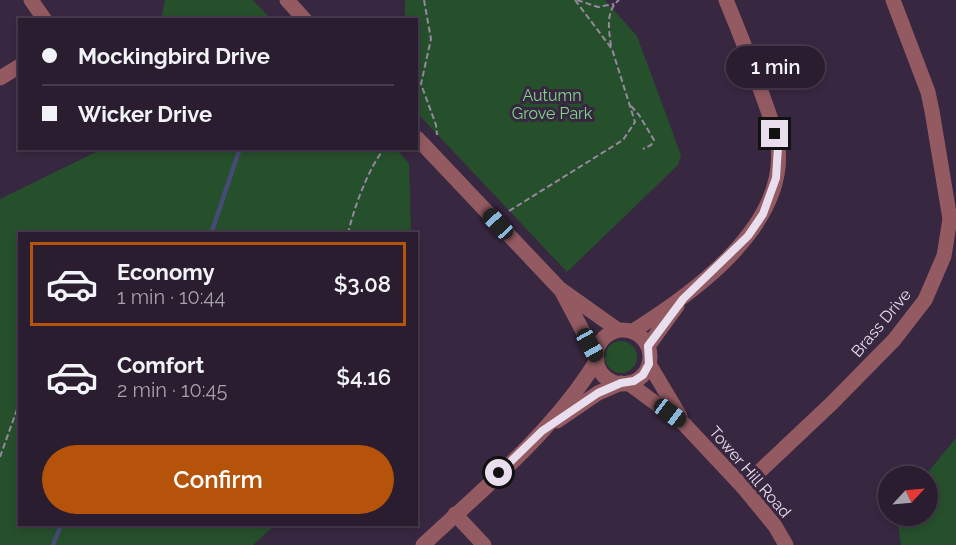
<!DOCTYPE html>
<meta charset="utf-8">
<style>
:root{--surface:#2a1d30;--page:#362a3c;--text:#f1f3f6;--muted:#a5a2ab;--line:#463b4c;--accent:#b45309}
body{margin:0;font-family:Raleway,sans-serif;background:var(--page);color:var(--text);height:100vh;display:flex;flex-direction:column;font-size:22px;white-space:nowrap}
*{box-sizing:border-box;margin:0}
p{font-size:20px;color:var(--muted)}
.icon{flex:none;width:33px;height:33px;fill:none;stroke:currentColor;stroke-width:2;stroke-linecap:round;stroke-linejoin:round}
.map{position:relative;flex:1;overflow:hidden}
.panel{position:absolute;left:18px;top:232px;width:400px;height:294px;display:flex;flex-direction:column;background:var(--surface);border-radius:0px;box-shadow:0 3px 9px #0003,0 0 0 2px var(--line)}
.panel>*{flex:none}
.hud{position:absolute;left:18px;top:18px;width:400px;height:132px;border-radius:0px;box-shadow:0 3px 9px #0003,0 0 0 2px var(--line);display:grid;align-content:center;height:132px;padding:0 24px;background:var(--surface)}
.needle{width:39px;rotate:64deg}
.controls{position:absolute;left:878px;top:466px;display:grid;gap:12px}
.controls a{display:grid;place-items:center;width:60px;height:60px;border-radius:50%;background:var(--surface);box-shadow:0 3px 9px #0003,0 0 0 2px var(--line);font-size:30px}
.end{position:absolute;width:27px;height:27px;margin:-14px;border:8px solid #e8deee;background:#111;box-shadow:0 0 0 3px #111}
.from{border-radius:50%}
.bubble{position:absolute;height:42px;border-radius:21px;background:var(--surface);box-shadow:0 3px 9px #0003,0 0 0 2px var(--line);font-size:20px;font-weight:600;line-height:42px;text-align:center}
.car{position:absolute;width:18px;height:36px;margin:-18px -9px;border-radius:8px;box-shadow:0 0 4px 2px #0007;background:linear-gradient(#222 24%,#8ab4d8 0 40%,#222 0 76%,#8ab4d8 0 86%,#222 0)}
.hud b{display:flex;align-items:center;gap:21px;height:57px;font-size:22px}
.hud b+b{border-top:2px solid var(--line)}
.hud i{width:15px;height:15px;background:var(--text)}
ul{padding:10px 0 0;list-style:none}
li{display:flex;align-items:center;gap:18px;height:84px;margin:0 12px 9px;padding:0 12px;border:3px solid transparent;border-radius:0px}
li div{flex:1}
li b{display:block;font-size:22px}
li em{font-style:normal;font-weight:600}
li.selected{border-color:var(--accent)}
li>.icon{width:54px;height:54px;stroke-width:1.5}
.action{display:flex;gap:12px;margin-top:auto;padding:12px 24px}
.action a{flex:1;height:69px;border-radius:36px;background:var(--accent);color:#fff;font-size:24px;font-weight:600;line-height:69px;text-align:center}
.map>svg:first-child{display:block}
</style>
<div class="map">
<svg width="956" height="545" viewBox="0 0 956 545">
<rect width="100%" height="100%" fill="#382740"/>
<g fill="#264f2c">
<polygon points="165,0 253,0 271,19 161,19"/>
<polygon points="405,0 605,0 637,36 681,155 678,165 567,272 417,113 417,20 405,19"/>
<polygon points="396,149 409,163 411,234 20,234 20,525 275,525 253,545 0,545 0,199 102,149"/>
<circle cx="621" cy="357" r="16"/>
<polygon points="956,438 956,545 901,545 897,516 927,516 927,477 924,477"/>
</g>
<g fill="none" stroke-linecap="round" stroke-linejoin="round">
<g stroke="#464a76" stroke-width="4.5">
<polyline points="211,234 240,148"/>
<polyline points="53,545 61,525"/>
</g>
<g stroke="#96899d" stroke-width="2" stroke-dasharray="6 3" stroke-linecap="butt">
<polyline points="424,0 431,39 421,84 436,125 437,135"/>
<polyline points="577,0 598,7 614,4"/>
<path d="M611,46C609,30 605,11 619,0"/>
<polyline points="631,106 639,115 654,140 651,145 643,149"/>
<polyline points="509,211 623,140 635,122 612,49 575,0"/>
<path d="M348,234C353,210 369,166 385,148"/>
<polyline points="0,457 20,401"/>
</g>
<g stroke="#935a61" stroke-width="15">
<polyline points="31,0 45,20"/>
<polyline points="0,78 20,66"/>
<path d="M633,331C692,294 787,227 778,146C775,128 768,111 762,94C751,62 739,31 726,0"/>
<polyline points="648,346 677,306"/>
<polyline points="557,421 598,393 621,383"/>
<polyline points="743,487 832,403 894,340 925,300 944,256 950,219 932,111 928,92 893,0"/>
<polyline points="455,514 484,545"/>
<path d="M423,545C483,489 554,431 597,360"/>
</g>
<g stroke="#935a61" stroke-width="15">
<polyline points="287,0 305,20"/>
<polyline points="417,138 559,288 618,330"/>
<polyline points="561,290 596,356"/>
<circle cx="623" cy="357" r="27"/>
<polyline points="649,364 680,416"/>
<polyline points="628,383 684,424 743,487 775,526 786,545"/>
</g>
</g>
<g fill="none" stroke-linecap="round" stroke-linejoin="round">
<polyline stroke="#e8deee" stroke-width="8" points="499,473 542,431 598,393 621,383 634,381 643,375 649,364 648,346 683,299 748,236 763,214 776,178 778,147 775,134"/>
</g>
<g text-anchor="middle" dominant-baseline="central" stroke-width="6" stroke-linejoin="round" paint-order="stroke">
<g font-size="16" fill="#7fd88b" stroke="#382740">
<text x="552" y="95">Autumn<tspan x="552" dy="18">Grove Park</tspan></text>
</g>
<g font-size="16" fill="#e8deee" stroke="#382740">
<text transform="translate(881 323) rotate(-50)">Brass Drive</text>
<text transform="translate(750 472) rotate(49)">Tower Hill Road</text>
</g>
</g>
</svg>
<div class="controls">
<a><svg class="needle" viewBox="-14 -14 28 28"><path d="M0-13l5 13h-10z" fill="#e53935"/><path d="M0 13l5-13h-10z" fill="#a5a2ab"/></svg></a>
</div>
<i class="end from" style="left:499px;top:473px"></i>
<i class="end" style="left:775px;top:134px"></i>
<div class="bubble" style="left:726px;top:46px;width:99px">1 min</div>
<i class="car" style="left:498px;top:224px;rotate:317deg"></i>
<i class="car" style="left:590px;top:345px;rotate:151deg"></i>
<i class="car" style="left:670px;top:413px;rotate:127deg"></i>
<div class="hud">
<b><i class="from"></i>Mockingbird Drive</b>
<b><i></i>Wicker Drive</b>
</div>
<section class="panel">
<ul>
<li class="selected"><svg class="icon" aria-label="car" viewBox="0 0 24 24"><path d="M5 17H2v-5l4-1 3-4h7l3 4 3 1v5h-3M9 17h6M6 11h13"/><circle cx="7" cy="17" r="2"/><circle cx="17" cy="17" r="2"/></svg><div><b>Economy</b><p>1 min · 10:44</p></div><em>$3.08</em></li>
<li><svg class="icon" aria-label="car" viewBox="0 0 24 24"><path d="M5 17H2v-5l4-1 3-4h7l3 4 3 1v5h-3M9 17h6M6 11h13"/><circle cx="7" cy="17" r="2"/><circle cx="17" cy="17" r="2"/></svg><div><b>Comfort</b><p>2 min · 10:45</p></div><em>$4.16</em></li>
</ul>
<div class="action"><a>Confirm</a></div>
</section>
</div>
